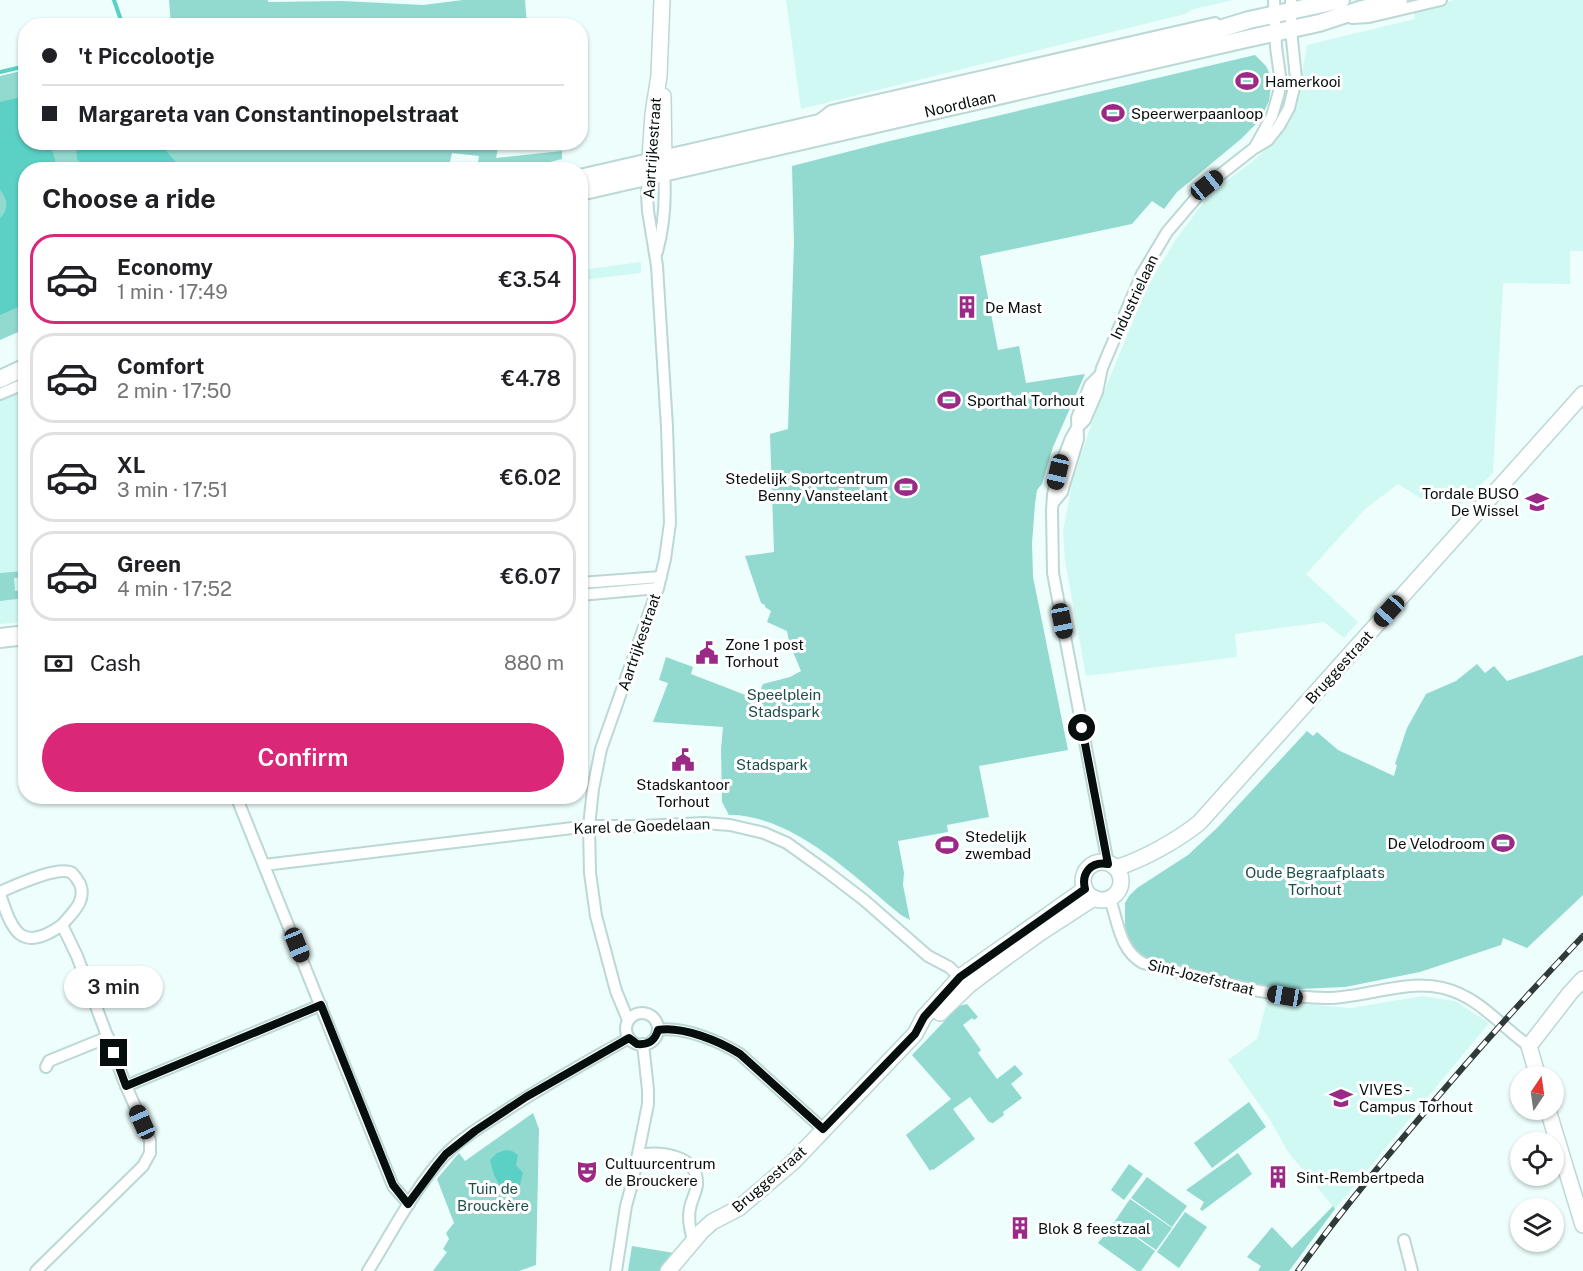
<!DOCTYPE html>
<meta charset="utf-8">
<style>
:root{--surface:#fff;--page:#f2f2f2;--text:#202124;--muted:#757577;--line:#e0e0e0;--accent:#db2777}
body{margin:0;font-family:"Public Sans",sans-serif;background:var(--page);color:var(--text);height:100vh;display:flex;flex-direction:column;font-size:22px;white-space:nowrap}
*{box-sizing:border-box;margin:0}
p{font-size:20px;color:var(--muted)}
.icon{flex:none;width:33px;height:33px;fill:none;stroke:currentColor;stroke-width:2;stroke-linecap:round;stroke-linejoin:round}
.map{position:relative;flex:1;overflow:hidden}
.side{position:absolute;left:18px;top:162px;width:570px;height:642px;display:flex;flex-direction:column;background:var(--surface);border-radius:24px;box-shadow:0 2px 4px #0004}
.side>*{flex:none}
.guide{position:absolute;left:18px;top:18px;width:570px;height:132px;border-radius:24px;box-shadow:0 2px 4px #0004;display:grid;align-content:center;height:132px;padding:0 24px;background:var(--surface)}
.needle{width:39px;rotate:13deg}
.controls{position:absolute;left:1510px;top:1066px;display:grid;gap:12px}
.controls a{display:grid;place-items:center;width:54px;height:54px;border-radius:50%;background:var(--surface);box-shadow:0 2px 4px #0004;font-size:30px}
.end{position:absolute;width:27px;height:27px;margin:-14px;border:8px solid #060f0e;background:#fff;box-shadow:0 0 0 3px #fff}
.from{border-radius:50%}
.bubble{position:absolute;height:42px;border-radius:21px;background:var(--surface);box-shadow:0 2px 4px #0004;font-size:20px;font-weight:600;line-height:42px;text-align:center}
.car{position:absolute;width:18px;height:36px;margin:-18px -9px;border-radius:8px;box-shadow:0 0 4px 2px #0007;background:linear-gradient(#222 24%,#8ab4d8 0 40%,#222 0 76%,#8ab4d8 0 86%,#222 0)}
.guide b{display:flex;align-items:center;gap:21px;height:57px;font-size:22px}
.guide b+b{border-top:2px solid var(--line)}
.guide i{width:15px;height:15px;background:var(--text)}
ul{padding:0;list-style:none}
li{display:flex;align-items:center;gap:18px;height:90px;margin:0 12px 9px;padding:0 12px;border:3px solid var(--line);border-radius:24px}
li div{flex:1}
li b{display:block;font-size:22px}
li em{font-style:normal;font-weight:600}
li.selected{border-color:var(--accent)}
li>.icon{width:54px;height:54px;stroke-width:1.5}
h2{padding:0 24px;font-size:27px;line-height:72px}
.pay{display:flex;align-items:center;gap:15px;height:66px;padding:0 24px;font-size:22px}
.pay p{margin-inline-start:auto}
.action{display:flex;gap:12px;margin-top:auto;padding:12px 24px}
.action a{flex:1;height:69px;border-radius:36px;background:var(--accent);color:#fff;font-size:24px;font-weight:600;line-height:69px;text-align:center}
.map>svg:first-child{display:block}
</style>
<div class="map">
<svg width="1583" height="1271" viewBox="0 0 1583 1271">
<rect width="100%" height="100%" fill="#edfefc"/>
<g fill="#d1f9f3">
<polygon points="786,0 1233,0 1194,9 1185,14 801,109"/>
<polygon points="1455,0 1583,0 1583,251 1570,251 1570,284 1503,283 1493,473 1465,500 1456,512 1443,496 1426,494 1422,499 1398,484 1365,509 1306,574 1358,622 1344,638 1324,622 1235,634 1237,657 1086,676 1065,561 1063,531 1074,475 1096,411 1148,285 1176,239 1210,194 1253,161 1279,136 1295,112 1307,45 1415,19 1413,10"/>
<polygon points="641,262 641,273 581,280 581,270"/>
<polygon points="25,388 25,622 0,624 0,400"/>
<polygon points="1423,996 1455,1001 1489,1023 1335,1209 1288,1152 1269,1118 1228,1060 1257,1039 1267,1001 1351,1008"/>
</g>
<g fill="#92d9d0">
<polygon points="169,0 268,0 268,2 342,1 423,5 463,0 525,0 527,25 171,25"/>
<path d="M1255,55L1266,66L1272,79L1269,101L1260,120L1241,139L1177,192L1164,209L1152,201L1132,224L980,256L998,350L1019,346L1026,383L1085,374L1053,447L1042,484L1037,490L1035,504L1032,543L1033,577L1068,750L979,766L989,817L947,825L948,832L898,841L904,873L903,885L910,920L901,915C855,877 792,814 729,815L722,802L721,749L723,727L653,722L668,683L659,680L666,657L693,667L691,674L748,696L751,688L760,691L763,684L790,677L801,671L789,642L787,631L767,622L771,611L765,607V605L761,603L745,556L774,552L770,434L788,429L794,243L792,166L886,142Z"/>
<polygon points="25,70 26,142 499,143 496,158 562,151 562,159 518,170 477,169 479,156 452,153 448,170 26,170 25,329 0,340 0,76"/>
<polygon points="25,571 25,577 14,578 15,591 25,590 25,598 0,601 0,573"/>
<polygon points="1583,655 1583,895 1527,948 1503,938 1501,945 1420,972 1345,987 1299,989 1265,986 1162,963 1139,956 1128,940 1125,926 1125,903 1129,896 1137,888 1188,855 1218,827 1307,731 1313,736 1317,732 1338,750 1394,776 1397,765 1395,764 1407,728 1426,694 1456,681 1477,664 1485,673 1494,666 1507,681"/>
<polygon points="967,1004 978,1017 974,1020 972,1018 963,1025 981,1050 978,1053 997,1079 1015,1065 1023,1074 1011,1084 1022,1098 1003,1112 1004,1115 993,1123 989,1122 970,1097 953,1109 975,1139 933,1170 932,1169 930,1171 906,1135 951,1099 912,1055 959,1006"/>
<polygon points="1249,1102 1266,1127 1212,1168 1194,1143"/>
<polygon points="533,1113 539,1129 536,1265 519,1271 433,1271 447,1252 443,1249 449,1239 446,1233 454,1223 437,1179 459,1153 465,1161"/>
<polygon points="1238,1153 1252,1174 1202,1211 1200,1209 1204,1202 1186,1190"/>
<polygon points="1129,1164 1143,1174 1124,1200 1111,1190"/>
<polygon points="1147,1177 1187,1206 1172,1227 1131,1198"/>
<polygon points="1130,1199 1172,1228 1156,1250 1115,1221"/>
<polygon points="1333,1206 1335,1209 1289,1271 1258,1271 1261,1266 1247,1257 1272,1227 1292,1248"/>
<polygon points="1185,1212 1207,1227 1179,1268 1157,1252"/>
<polygon points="1114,1222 1155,1251 1141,1271 1137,1271 1098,1243"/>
<polygon points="632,1246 674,1253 660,1271 628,1271"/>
</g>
<g fill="#5bd0c4">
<path d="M21,97L25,100L26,142L50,143L55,160V169L26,170L25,304L0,315V218C9,210 8,199 0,190V102Z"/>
<path d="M76,143H162C165,153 176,160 181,169H86L77,159Z"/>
<polygon points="506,1150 512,1151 518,1155 516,1165 523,1173 520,1185 512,1190 501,1188 494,1175 490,1160 497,1153"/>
</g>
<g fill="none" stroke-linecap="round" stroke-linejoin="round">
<g stroke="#5bd0c4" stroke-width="4">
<polyline points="114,0 123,26"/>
<polyline points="0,72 26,66"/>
</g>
<g stroke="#bbd8d4" stroke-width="14">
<g id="street">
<polyline points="1352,18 1369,17 1441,0"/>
<polyline points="818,121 831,111 839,109 1215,23"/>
<polyline points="1255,147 1272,116 1279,92 1280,76 1276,47 1274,0"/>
<path d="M657,252C664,226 666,199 664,172"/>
<polyline points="0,394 26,383"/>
<polyline points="1053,503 1062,492 1078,439 1077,418 1090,385 1100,375"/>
<polyline points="580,583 661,577"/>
<polyline points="580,595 658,588"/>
<polyline points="0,634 26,631"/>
<polyline points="0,642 26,639"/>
<polyline points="236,796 393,1186 409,1204"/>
<polyline points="1108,864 1053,573 1052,510 1053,495 1058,472 1071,438 1077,428 1085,420 1097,392 1102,368 1142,274 1167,232 1196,198 1207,185 1253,149 1268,140 1279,126 1289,108 1296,79 1291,29 1291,0"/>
<polyline points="264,865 589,826 643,826 704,823 730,825 764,833 787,843 826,871 864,900 928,956 949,967 964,981"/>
<path d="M0,892C14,886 59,865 72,873C75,876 78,880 80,884C87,901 72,913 62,925L77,956L126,1086L150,1140V1153L143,1166L36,1271"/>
<path d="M0,894C12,931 21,954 62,925"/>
<path d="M1110,899C1118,922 1120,951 1143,963C1203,978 1264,997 1326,998C1365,998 1404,979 1443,988C1480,997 1500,1026 1529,1046"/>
<circle cx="642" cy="1029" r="16"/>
<polyline points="628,1020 616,991 596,916 590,873 589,826 593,789 601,749 658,588 665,559 670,523 667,427 657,266 648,211 647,194 648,176"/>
<path d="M658,1030C683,1026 719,1041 740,1054L823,1129"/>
<polyline points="46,1067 49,1061 108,1037"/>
<polyline points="126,1086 321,1005"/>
<path d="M638,1155C661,1151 699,1155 697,1185C696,1191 693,1198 691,1204C687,1217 690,1228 693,1241"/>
<polyline points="1404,1240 1412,1271"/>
<path d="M368,1271C391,1234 414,1189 444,1156C459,1140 480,1127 499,1115C541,1087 585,1063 629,1038"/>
<polyline points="616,1271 626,1206 632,1184 648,1104 648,1090 643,1044"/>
</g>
</g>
<g stroke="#bbd8d4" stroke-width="18">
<g id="secondary">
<polyline points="663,96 664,168"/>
<polyline points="649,173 653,114 659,76 662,0"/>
<circle cx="1102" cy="881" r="19"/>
<path d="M1116,868C1144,859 1176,841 1199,823L1583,394"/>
<polyline points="940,1013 969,985 1001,961 1040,933 1094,898"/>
<polyline points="1538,1077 1529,1046 1570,993 1583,979"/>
<polyline points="1548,1110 1583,1225"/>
<polyline points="668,1271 702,1231 712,1222 739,1208 793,1162 915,1034 924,1017 960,977 1085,889"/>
</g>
</g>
<g stroke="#bbd8d4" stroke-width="20">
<g id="primary">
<polyline points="580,178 1193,37 1249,20 1341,0"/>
<polyline points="580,192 1246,39 1319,23 1359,10 1399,0"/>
<polyline points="0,379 26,367"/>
</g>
</g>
<use href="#street" stroke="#fff" stroke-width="10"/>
<use href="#secondary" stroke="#fff" stroke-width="15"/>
<use href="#primary" stroke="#fff" stroke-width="16"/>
<g stroke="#2f3a39" stroke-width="6">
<path id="rail" d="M1298,1271C1335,1219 1376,1169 1418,1120C1471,1057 1526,996 1583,936"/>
</g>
<use href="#rail" stroke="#fff" stroke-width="4" stroke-dasharray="11" stroke-linecap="butt"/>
</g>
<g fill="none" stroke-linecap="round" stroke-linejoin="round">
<path stroke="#060f0e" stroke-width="8" d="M114,1053L126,1086L321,1005L393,1185L408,1204L437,1165L446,1154L475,1131L526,1097L629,1038L637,1044C648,1045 655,1041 658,1030C683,1026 719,1041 740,1054L823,1129L915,1034L924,1017L960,977L1085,889C1081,873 1091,861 1108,864L1082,728"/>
</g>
<defs>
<g id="stadium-bare" transform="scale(1.8)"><path d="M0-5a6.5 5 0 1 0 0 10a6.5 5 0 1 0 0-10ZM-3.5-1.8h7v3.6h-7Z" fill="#9b2a87" stroke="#fff" stroke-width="2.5" paint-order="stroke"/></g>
<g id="building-bare" transform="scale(1.8)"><path d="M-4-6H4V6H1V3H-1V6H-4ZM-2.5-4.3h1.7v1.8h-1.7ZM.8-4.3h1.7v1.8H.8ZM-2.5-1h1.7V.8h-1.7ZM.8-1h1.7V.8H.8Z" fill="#9b2a87" stroke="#fff" stroke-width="2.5" paint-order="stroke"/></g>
<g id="school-bare" transform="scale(1.8)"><path d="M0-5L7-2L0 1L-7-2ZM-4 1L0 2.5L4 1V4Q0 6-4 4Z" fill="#9b2a87" stroke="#fff" stroke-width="2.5" paint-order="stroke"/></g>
<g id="civic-bare" transform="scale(1.8)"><path d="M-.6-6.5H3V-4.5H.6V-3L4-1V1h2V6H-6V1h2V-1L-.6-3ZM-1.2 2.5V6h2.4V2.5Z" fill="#9b2a87" stroke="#fff" stroke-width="2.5" paint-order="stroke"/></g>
<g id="university-bare" transform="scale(1.8)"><path d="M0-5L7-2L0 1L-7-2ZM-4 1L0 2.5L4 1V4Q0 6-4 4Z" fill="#9b2a87" stroke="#fff" stroke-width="2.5" paint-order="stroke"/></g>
<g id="theatre-bare" transform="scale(1.8)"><path d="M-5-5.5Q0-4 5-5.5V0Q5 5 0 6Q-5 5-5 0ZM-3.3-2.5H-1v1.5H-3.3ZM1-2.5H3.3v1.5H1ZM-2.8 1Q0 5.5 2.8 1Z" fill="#9b2a87" stroke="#fff" stroke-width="2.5" paint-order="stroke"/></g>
</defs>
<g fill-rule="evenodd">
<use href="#stadium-bare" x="1247" y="81"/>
<use href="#stadium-bare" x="1113" y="113"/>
<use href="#building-bare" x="967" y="307"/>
<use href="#stadium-bare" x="949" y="400"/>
<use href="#stadium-bare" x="906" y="487"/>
<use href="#school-bare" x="1537" y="502"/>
<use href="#civic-bare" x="707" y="653"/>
<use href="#civic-bare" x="683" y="760"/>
<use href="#stadium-bare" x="1503" y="843"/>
<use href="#stadium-bare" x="947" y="845"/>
<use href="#university-bare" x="1341" y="1098"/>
<use href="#theatre-bare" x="587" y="1172"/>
<use href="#building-bare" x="1278" y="1177"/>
<use href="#building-bare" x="1020" y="1228"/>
</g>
<g text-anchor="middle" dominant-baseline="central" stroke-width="6" stroke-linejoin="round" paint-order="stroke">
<g font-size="15" fill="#060f0e" stroke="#fff" text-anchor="start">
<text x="1265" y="81">Hamerkooi</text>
<text x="1131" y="113">Speerwerpaanloop</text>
<text x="985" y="307">De Mast</text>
<text x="967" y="400">Sporthal Torhout</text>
<text x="888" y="478" text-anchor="end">Stedelijk Sportcentrum<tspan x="888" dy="17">Benny Vansteelant</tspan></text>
<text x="1519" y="493" text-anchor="end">Tordale BUSO<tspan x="1519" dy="17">De Wissel</tspan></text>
<text x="725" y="644">Zone 1 post<tspan x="725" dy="17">Torhout</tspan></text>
<text x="683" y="784" text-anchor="middle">Stadskantoor<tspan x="683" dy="17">Torhout</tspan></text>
<text x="965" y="836">Stedelijk<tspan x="965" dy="17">zwembad</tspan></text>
<text x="1485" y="843" text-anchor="end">De Velodroom</text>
<text x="1359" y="1089">VIVES -<tspan x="1359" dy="17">Campus Torhout</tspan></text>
<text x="605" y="1163">Cultuurcentrum<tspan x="605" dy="17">de Brouckere</tspan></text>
<text x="1296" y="1177">Sint-Rembertpeda</text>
<text x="1038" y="1228">Blok 8 feestzaal</text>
</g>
<g font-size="15" fill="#060f0e" stroke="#fff">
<text transform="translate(960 104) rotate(-13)">Noordlaan</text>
<text transform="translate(652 148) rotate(-86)">Aartrijkestraat</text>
<text transform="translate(1134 297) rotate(-65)">Industrielaan</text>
<text transform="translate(639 642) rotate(-71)">Aartrijkestraat</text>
<text transform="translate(1339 667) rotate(-48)">Bruggestraat</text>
<text transform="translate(642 826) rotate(-2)">Karel de Goedelaan</text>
<text transform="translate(1201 977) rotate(14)">Sint-Jozefstraat</text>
<text transform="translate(769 1179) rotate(-41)">Bruggestraat</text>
</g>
<g font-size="15" fill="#1c4f4a" stroke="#fff">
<text x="784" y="694">Speelplein<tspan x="784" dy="17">Stadspark</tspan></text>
<text x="772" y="764">Stadspark</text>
<text x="1315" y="872">Oude Begraafplaats<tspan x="1315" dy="17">Torhout</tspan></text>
<text x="493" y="1188">Tuin de<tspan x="493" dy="17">Brouckère</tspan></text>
</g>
</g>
</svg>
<div class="controls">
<a><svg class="needle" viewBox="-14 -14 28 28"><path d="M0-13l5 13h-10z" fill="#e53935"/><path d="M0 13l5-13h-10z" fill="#757577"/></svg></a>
<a><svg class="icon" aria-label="locate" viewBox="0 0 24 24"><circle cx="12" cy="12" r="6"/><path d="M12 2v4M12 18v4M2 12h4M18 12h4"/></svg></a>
<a><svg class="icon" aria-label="layers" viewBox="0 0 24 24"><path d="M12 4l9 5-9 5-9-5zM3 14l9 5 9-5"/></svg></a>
</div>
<i class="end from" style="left:1082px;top:728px"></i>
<i class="end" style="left:114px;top:1053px"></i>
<div class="bubble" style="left:64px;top:966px;width:99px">3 min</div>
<i class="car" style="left:1207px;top:185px;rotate:51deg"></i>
<i class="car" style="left:1058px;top:472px;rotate:193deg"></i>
<i class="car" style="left:1389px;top:611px;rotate:222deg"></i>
<i class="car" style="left:1062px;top:621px;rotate:169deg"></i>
<i class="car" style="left:297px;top:945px;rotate:158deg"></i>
<i class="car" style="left:1285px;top:996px;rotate:280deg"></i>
<i class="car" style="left:142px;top:1122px;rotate:336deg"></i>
<div class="guide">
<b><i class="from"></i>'t Piccolootje</b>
<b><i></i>Margareta van Constantinopelstraat</b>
</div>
<section class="side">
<h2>Choose a ride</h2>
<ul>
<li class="selected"><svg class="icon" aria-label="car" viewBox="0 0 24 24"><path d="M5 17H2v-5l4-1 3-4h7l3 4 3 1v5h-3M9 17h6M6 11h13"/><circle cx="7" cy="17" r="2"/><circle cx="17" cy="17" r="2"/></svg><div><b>Economy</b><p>1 min · 17:49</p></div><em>€3.54</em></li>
<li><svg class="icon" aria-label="car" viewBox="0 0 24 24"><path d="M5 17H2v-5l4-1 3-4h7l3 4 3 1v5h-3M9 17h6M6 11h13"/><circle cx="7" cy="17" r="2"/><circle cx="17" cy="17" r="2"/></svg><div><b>Comfort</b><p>2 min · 17:50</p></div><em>€4.78</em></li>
<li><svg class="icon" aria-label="car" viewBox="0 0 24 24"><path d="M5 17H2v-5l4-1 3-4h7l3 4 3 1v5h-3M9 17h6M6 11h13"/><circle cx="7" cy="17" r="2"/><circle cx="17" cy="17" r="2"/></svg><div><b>XL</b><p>3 min · 17:51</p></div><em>€6.02</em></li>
<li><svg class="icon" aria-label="car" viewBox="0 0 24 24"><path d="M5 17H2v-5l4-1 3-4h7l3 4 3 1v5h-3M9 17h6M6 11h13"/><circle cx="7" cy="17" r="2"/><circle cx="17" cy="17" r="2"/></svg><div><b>Green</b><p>4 min · 17:52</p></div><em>€6.07</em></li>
</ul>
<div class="pay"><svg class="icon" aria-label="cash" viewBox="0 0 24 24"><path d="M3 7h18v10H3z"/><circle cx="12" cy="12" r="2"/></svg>Cash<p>880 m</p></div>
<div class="action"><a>Confirm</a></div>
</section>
</div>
